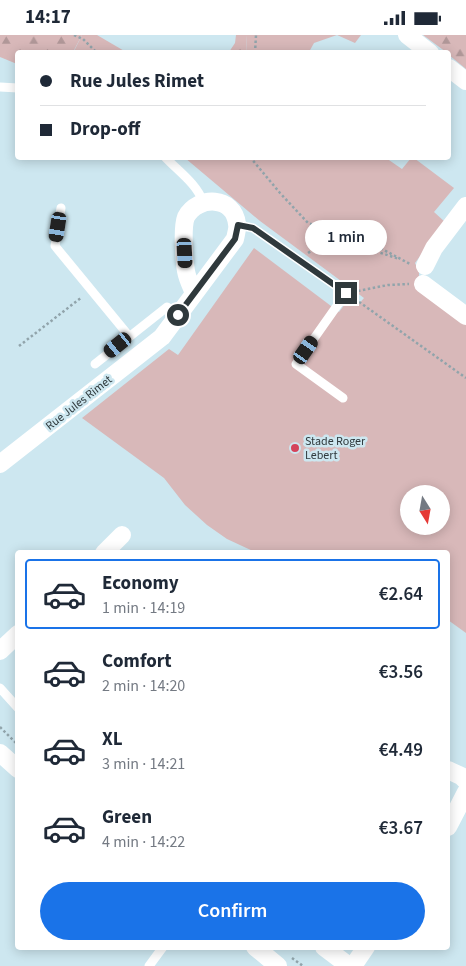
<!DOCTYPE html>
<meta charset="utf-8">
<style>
:root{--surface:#fff;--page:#f2f2f3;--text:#1f2937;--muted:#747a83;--line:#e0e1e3;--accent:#1a73e8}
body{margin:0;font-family:"Source Sans 3",sans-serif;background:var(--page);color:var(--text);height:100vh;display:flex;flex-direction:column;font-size:19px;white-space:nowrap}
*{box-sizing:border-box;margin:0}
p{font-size:16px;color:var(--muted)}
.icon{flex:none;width:28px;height:28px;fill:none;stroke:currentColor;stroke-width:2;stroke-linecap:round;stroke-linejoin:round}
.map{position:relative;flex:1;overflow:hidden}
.sheet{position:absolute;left:15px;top:515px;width:435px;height:400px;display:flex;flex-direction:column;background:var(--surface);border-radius:5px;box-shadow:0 2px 12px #0003}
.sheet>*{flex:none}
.banner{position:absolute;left:15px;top:15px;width:436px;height:110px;border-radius:5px;box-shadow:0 2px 12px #0003;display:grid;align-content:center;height:110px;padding:0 25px;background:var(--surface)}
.needle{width:32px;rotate:169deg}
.fabs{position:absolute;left:400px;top:450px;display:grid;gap:10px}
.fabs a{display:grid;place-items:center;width:50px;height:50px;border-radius:50%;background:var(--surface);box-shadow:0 2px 12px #0003;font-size:25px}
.end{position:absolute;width:22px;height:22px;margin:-11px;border:6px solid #2f393c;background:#fff;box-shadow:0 0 0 2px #fff}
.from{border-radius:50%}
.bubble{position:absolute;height:35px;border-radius:18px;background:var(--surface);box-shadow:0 2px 12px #0003;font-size:16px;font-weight:600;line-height:35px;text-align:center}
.car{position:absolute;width:15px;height:30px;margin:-15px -8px;border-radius:6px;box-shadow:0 0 4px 1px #0007;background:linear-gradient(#222 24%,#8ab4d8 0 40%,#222 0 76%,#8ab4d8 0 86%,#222 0)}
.banner b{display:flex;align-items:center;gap:18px;height:48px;font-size:19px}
.banner b+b{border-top:1px solid var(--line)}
.banner i{width:12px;height:12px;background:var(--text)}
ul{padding:9px 0 0;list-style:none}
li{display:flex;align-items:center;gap:15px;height:70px;margin:0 10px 8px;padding:0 15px;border:2px solid transparent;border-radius:5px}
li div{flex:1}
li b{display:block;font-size:19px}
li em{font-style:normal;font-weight:600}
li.active{border-color:var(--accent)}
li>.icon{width:45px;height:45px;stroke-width:1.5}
.primary-button{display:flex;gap:10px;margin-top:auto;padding:10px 25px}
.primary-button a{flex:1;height:58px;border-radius:30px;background:var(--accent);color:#fff;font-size:20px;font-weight:600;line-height:58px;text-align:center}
.status{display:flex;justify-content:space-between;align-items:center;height:35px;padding:0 25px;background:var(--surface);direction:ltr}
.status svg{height:14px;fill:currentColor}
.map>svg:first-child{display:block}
</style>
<div class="status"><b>14:17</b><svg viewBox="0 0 49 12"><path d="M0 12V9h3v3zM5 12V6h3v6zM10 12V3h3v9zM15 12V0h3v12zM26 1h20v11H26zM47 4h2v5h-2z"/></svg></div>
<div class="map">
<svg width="466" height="931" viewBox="0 0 466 931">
<defs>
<pattern id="forest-firs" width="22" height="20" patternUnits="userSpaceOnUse" patternTransform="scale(1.25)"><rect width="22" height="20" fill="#d8b8b9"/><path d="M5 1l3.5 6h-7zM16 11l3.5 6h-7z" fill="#b09798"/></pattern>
</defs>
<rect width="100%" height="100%" fill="#cde7f0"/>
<g fill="#d8b8b9" fill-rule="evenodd">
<polygon points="82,0 97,0 126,17 73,18"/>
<polygon points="247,0 361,0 355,8 337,0 314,8 309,17 246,18"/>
<path d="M185,123H386L402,134L411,123H414L454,153L434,177L445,187L415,228L419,237V246L466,288V598L448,585V518L255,517L227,504L207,490L185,470L164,443L82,383L169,314L178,320L254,213L339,277L348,265L357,271L364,263L260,186ZM409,459H441V491H409Z"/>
</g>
<g fill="url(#forest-firs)">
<polygon points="0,0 82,0 73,17 18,18 17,29 0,22"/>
<polygon points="236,0 247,0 246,17 229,17 235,8"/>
<polygon points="423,0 466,0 466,34 449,20 449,18 446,17"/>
</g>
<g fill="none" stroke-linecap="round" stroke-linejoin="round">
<g stroke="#91a4ab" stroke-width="2.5" stroke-dasharray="2.5 2.5" stroke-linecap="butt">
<polyline points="74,0 83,4 97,18"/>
<polyline points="255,18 256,0"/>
<polyline points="250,122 280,158 308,188 369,207 410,229"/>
<path d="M308,218C334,200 372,215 399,224"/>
<polyline points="358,256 388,250 409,249"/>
<polyline points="355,264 466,343"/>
<polyline points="19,311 82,262"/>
<polyline points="0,692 18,710"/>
<polyline points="292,923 303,931"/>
</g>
<g stroke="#fff" stroke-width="9">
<polyline points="0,52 18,53"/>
<path d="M165,122C178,136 197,149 203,167"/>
<polyline points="61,173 55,211 129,301"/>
<polyline points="238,190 253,193 346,258 296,329 343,363"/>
<polyline points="95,329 167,272 178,280"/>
<polyline points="0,653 18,673"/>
<polyline points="149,931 163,912"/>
</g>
<g stroke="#fff" stroke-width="18">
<polyline points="407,0 430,18"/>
<polyline points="449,33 466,46"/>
<polyline points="425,231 434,213 466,171"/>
<polyline points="423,249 466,281"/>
<path d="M0,429L162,302L235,204C236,199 238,193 237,189C234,161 198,160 186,182C182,192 184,225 186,236C187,243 191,251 194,258"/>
<polyline points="104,518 122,500"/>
<polyline points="0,616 18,599"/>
<polyline points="0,718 18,734"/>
<polyline points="448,735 461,741 466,746"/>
<polyline points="448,792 466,757"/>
<polyline points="255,912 278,931"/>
<polyline points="324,912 349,931"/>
<polyline points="353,931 366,912"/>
</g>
</g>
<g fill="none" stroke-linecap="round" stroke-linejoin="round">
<polyline stroke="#2f393c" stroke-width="6" points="178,280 235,204 238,190 253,193 346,258"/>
</g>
<circle fill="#d4445b" stroke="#cde7f0" stroke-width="2" cx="295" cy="413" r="5"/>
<g text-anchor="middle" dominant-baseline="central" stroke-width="5" stroke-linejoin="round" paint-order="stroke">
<g font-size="12" fill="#2f393c" stroke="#cde7f0">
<text transform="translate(79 368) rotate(-38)">Rue Jules Rimet</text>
</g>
<g font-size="12" fill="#2f393c" stroke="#cde7f0" text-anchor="start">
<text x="305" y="406">Stade Roger<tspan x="305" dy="14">Lebert</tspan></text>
</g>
</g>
</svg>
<div class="fabs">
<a><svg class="needle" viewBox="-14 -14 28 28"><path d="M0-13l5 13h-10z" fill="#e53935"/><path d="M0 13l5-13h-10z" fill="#747a83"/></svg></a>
</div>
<i class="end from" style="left:178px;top:280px"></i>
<i class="end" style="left:346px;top:258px"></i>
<div class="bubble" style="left:305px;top:185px;width:82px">1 min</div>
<i class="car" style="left:58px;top:192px;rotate:189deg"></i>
<i class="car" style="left:185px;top:218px;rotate:177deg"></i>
<i class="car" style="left:118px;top:310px;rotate:231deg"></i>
<i class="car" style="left:306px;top:315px;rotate:35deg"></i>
<div class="banner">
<b><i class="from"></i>Rue Jules Rimet</b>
<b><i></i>Drop-off</b>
</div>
<section class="sheet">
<ul>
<li class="active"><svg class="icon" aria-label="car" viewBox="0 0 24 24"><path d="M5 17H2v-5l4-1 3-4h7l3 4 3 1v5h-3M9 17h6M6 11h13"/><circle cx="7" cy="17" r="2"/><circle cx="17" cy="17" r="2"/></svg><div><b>Economy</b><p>1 min · 14:19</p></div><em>€2.64</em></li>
<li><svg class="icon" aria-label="car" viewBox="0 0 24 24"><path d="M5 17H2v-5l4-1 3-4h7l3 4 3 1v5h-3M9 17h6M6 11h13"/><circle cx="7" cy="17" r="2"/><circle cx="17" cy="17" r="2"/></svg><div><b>Comfort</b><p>2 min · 14:20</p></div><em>€3.56</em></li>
<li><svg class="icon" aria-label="car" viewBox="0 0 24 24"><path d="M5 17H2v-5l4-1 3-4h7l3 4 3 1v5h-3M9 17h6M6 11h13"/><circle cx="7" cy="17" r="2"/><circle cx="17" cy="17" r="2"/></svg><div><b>XL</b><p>3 min · 14:21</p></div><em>€4.49</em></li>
<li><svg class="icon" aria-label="car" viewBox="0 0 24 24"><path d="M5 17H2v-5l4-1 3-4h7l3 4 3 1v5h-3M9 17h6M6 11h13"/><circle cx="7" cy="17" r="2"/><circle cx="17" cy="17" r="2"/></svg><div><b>Green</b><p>4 min · 14:22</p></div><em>€3.67</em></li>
</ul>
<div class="primary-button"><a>Confirm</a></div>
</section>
</div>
